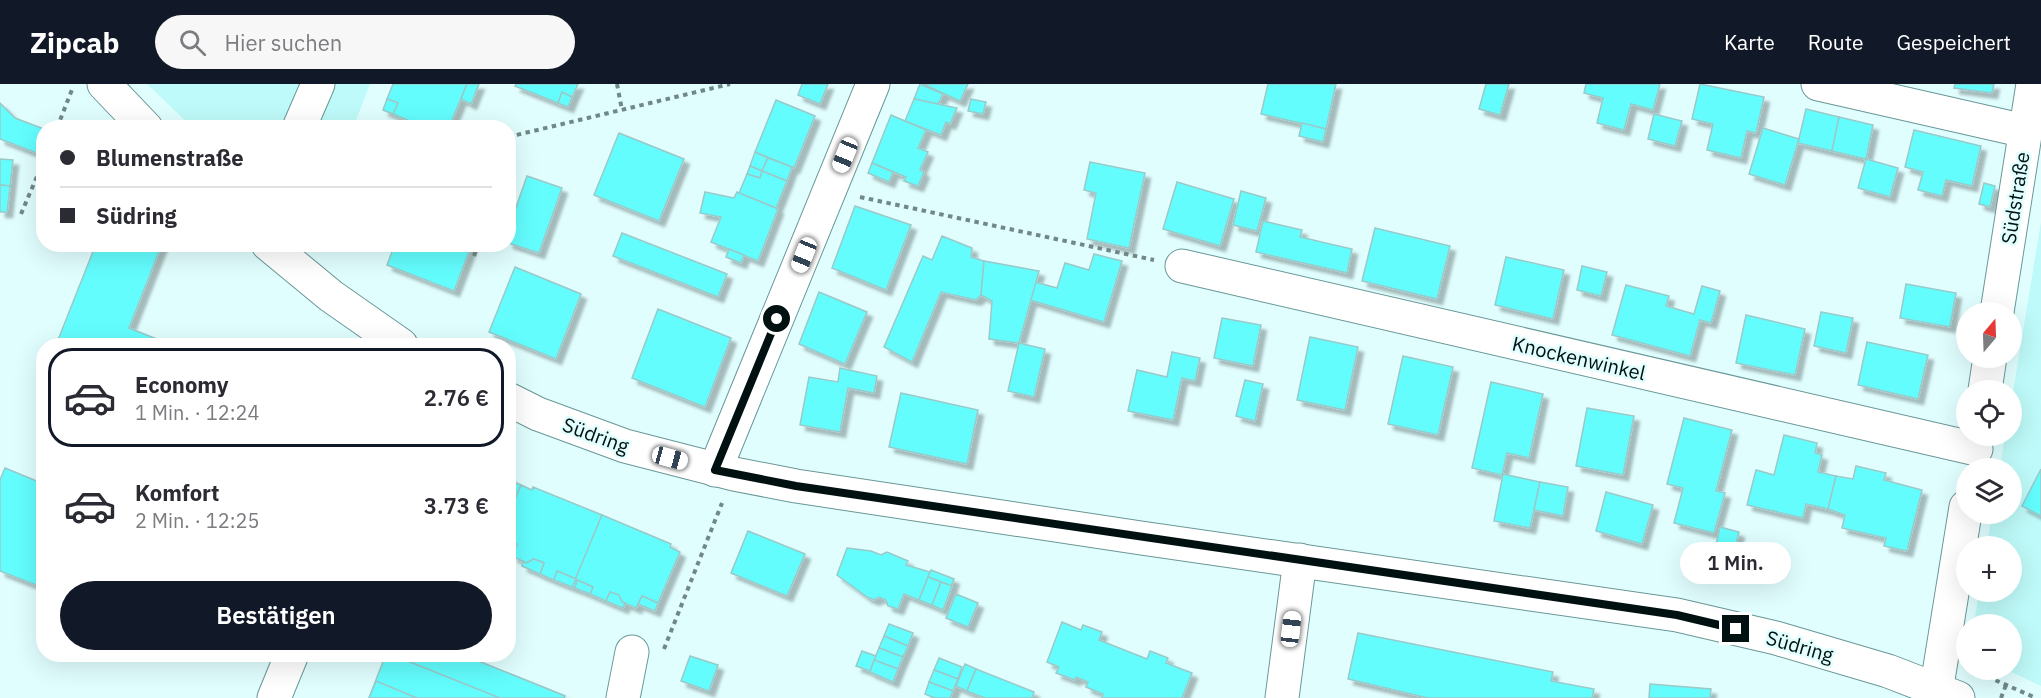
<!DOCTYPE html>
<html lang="de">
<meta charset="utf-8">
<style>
:root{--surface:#fff;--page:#f7f7f7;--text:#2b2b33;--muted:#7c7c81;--line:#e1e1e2;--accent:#111827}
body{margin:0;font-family:"IBM Plex Sans",sans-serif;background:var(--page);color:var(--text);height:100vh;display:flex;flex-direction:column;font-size:22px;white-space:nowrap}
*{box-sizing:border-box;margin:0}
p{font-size:20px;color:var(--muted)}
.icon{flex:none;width:33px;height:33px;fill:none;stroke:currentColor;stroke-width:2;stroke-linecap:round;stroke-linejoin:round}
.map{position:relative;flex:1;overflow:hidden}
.side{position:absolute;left:36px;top:254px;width:480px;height:324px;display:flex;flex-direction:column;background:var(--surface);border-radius:24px;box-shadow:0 6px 24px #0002}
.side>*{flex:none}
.banner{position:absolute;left:36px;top:36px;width:480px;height:132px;border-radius:24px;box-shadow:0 6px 24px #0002;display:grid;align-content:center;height:132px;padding:0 24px;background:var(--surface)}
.needle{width:39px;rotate:19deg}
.fabs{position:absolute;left:1956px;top:218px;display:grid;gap:12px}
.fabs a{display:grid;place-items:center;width:66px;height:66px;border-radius:50%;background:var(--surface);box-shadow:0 6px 24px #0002;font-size:30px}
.end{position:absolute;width:27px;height:27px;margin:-14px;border:8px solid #011111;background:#fff;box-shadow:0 0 0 3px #fff}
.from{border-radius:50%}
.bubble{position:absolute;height:42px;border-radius:21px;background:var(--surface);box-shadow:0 6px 24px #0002;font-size:20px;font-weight:600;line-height:42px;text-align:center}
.car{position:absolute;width:18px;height:36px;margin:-18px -9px;border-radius:8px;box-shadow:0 0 4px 2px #0007;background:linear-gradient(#fff 24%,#345 0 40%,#fff 0 76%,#345 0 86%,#fff 0)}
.banner b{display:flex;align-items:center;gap:21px;height:57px;font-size:22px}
.banner b+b{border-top:2px solid var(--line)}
.banner i{width:15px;height:15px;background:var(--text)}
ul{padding:10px 0 0;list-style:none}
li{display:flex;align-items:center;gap:18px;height:99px;margin:0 12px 9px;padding:0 12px;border:3px solid transparent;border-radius:24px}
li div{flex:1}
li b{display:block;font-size:22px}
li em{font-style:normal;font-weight:600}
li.selected{border-color:var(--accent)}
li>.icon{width:54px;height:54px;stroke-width:1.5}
.primary-button{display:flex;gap:12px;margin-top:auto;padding:12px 24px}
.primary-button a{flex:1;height:69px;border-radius:36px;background:var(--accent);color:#fff;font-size:24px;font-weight:600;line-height:69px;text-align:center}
header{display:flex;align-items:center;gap:36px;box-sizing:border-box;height:84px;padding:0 30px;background:var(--accent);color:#fff}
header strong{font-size:28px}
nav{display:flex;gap:33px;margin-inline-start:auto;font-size:21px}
.search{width:420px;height:54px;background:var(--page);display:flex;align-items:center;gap:15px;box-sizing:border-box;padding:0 21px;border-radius:33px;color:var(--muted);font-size:22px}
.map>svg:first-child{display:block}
</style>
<header>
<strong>Zipcab</strong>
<div class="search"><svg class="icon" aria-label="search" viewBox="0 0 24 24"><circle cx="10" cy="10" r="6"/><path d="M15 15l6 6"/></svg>Hier suchen</div>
<nav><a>Karte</a><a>Route</a><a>Gespeichert</a></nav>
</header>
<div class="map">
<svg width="2041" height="614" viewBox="0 0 2041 614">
<defs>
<filter id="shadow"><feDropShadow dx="5.5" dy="5.5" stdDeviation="1.5" flood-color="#0004"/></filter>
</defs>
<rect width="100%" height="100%" fill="#e1fefe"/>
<g fill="#befaf9">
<polygon points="147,0 370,0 353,44 192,43"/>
<polygon points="2041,138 2041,602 2005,585 2012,585 2012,540 1974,540 1979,507 2012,507 2012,462 1987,462 1992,429 2012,429 2012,384 2000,384 2005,351 2012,351 2012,314"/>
</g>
<g fill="#64fdfe" stroke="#99c9c9" stroke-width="1.5" filter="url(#shadow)">
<polygon points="393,0 467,0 450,41 439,37 437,44 427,44 393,30 398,19 387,15"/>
<polygon points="467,0 479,0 471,20 461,15"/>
<polygon points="516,0 578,0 572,13 562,8 558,19 515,2"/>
<polygon points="802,0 828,0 820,20 798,11"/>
<polygon points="920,0 943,10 938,20 914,15"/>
<polygon points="923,0 968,0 960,17"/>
<polygon points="1268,0 1336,0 1326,45 1261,30"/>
<polygon points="1486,0 1509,0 1500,31 1479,25"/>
<polygon points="1586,0 1660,0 1653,26 1631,20 1624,46 1597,39 1603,14 1584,9"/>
<polygon points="1700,0 1764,13 1756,49 1747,47 1741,74 1707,66 1713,40 1692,35"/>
<polygon points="1955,0 1994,0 1992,9 1954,4"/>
<polygon points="562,8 572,13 568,23 558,19"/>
<polygon points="387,15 398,19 393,30 383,26"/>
<polygon points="914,15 957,24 950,40 946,38 941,51 905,37"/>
<polygon points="971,15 986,18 983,30 968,27"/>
<polygon points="776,16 815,32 794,84 755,68"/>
<polygon points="0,19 15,34 44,45 44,66 42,71 0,55"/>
<polygon points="1806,25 1839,33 1832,67 1798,59"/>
<polygon points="1654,30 1682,37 1675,62 1648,55"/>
<polygon points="891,31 926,46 918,64 928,68 920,86 924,88 918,102 904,97 906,93 872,79"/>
<polygon points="1839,33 1873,41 1866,75 1832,67"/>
<polygon points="1302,39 1326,45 1323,58 1299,52"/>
<polygon points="1763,44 1799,55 1785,101 1749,90"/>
<polygon points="1914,46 1981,62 1972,102 1946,96 1942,112 1918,106 1923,88 1905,83"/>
<polygon points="619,49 684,75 659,137 594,111"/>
<polygon points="755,68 768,74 762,87 750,82"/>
<polygon points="768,74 792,83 787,97 762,87"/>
<polygon points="0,75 13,76 10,102 0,101"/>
<polygon points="1866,75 1898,84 1890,113 1858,104"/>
<polygon points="1090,78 1145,89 1129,164 1087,155 1096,109 1084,106"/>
<polygon points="872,79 893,88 889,98 868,89"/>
<polygon points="750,82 762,87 760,94 747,90"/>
<polygon points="762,87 787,97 776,124 739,109 747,90 760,94"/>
<polygon points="527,92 562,104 539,169 508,159 508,146"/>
<polygon points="1177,98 1234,115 1220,162 1163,145"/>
<polygon points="1984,99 1995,102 1990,123 1979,120"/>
<polygon points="0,101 10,102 7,128 0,128"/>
<polygon points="1241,107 1266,114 1257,147 1233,141"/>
<polygon points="705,108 734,114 737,108 778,125 758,177 711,158 721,133 700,129"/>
<polygon points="855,122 911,141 886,206 832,184"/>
<polygon points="1263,137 1302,146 1300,153 1352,165 1347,189 1256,168"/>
<polygon points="1375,144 1450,162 1437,215 1362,197"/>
<polygon points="622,149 727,190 718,213 613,172"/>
<polygon points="942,152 972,164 971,173 984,177 981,211 976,216 941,208 912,278 884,263 923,172 932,176"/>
<polygon points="96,160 162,160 129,244 172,261 56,261"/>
<polygon points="395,160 472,160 454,207 387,181"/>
<polygon points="729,165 744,171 741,179 726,173"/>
<polygon points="1094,170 1122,177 1104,238 1030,216 1035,198 1057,204 1065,179 1089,186"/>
<polygon points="1506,173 1564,186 1553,235 1495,221"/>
<polygon points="984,177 1039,187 1019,259 989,255 992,217 981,211"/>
<polygon points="1582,182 1607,188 1601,212 1577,206"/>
<polygon points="515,183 581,210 556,275 489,248"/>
<polygon points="1906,200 1956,209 1950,243 1900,234"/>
<polygon points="1626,201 1669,212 1666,222 1694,230 1702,202 1720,207 1711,239 1700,236 1690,272 1612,251"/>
<polygon points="819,208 867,228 845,280 799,260"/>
<polygon points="658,225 731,254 705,323 632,294"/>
<polygon points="1821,228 1853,234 1846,269 1814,262"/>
<polygon points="1746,231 1805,245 1795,291 1736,279"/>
<polygon points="1222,234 1261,241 1253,282 1214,274"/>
<polygon points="1310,253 1358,263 1345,326 1297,316"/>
<polygon points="1867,258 1928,271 1918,315 1858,301"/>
<polygon points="1019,259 1045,265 1034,313 1008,307"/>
<polygon points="1172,268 1200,274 1195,297 1182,294 1173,336 1128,327 1137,286 1167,293"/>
<polygon points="1403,272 1453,283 1438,351 1388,340"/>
<polygon points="840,284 877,292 874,309 848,304 840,348 800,341 809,293 838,298"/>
<polygon points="1245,296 1263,300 1255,337 1236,332"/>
<polygon points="1491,298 1543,310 1529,374 1507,369 1502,391 1472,384"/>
<polygon points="901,309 978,326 967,380 889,363"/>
<polygon points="1587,324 1634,332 1623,391 1576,382"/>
<polygon points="1684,334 1732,346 1716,407 1725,409 1714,449 1674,439 1683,404 1667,400"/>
<polygon points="1784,351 1817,359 1815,369 1822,371 1818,388 1836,392 1828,425 1806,420 1803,434 1747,421 1756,386 1774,391"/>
<polygon points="1856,382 1886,389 1884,396 1922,406 1907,467 1884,462 1886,454 1842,444 1845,431 1828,425 1836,392 1853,395"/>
<polygon points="5,384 44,400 44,504 0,487 0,396"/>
<polygon points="2041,385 2041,432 2022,422"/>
<polygon points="1503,390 1540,398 1530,444 1494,437"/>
<polygon points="508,393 512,395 511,397 521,401 508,433"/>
<polygon points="1540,398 1568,403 1563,432 1534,426"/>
<polygon points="521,401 532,406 533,403 602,431 576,495 557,487 554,496 540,490 544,479 534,475 526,479 512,472 517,460 508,457 508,433"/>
<polygon points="1606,408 1653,421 1642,460 1596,447"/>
<polygon points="602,431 671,460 670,463 680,468 658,519 642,512 636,524 622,518 619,511 610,508 606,517 590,510 593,503 577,496 575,504 572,503"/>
<polygon points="1720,443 1739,448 1731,480 1713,475"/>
<polygon points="748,447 805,470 787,512 731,489"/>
<polygon points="847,464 871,467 881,471 887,468 908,477 906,481 930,488 919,516 904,510 898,525 888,522 886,516 879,513 874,516 867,513 837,491"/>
<polygon points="534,475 544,479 540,490 522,482 523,477 526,479"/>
<polygon points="931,486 954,495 951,502 928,493"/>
<polygon points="557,487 576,495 572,503 554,496"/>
<polygon points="928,493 941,498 932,521 919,516"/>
<polygon points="577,496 593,503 590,510 575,504"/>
<polygon points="941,498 952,502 943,526 932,521"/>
<polygon points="610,508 619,511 622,518 625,519 623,524 606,517"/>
<polygon points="956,510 978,519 968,543 946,534"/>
<polygon points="642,512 658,519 655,527 638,520"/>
<polygon points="1062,538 1081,546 1083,541 1102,548 1099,556 1147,575 1150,567 1168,574 1166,579 1192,589 1182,614 1102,614 1103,610 1086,603 1088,598 1076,593 1075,596 1056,589 1059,583 1047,578"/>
<polygon points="889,540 913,549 908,562 884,552"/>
<polygon points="1358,549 1553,588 1551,597 1594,605 1592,614 1428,614 1348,595"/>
<polygon points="884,552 908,562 903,573 879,564"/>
<polygon points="879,564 903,573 898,585 874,576"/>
<polygon points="862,567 876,572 870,587 856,582"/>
<polygon points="386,570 461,570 565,612 564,614 369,614"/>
<polygon points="390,570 461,570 565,612 564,614 500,614"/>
<polygon points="690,572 718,581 709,607 681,597"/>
<polygon points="939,574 962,583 958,595 934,586"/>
<polygon points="874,576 898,585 893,598 870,588"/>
<polygon points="965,580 976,585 967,607 956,602"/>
<polygon points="976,585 1034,608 1032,614 985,614 967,607"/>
<polygon points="934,586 958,595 953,607 929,598"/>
<polygon points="376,597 417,614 369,614"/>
<polygon points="929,598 953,607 950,614 935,614 925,610"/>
<polygon points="1650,600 1711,605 1710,614 1649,614"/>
</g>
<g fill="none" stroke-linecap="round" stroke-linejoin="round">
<g stroke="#699797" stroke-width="35">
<g id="minor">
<polyline points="104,0 146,44"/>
<polyline points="1818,0 2025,47"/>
<polyline points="299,44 318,0"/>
<polyline points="268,160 331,212 401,261"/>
<polyline points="1182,182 1976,365"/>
<polyline points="1997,228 2033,0"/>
<polyline points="1985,306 1990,273"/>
<polyline points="508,315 538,330 625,362 734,390 796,402 1141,454 1677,531 1776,554 1888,587 1958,614"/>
<polyline points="715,386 873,0"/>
<polyline points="274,614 292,570"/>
<polyline points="623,614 632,568"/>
<polyline points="1282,614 1300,476"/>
<polyline points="1935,614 1966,423"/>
</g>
</g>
<g stroke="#728888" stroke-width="4" stroke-dasharray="4.5 4.5" stroke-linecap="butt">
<polyline points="617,0 622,26"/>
<polyline points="57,44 73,3"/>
<polyline points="508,53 730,0"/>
<polyline points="860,113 1154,176"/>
<polyline points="21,130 44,76"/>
<polyline points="474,172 478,160"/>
<polyline points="664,565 722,419"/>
<polyline points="1979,589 2036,614"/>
<polyline points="2001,614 2006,601"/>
</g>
<use href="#minor" stroke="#fff" stroke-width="33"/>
</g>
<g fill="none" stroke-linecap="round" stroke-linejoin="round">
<polyline stroke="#011111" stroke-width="8" points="777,235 715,386 796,402 1677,531 1736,545"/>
</g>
<g text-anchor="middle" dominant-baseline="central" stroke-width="5" stroke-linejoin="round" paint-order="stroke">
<g font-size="20" fill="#011111" stroke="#e1fefe">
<text transform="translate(2015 114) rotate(-81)">Südstraße</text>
<text transform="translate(1579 274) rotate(13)">Knockenwinkel</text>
<text transform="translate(596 351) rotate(20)">Südring</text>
<text transform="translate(1800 562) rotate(16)">Südring</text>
</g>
</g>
</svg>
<div class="fabs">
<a><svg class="needle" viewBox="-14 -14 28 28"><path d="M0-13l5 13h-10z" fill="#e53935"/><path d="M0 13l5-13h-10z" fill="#7c7c81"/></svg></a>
<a><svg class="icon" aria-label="locate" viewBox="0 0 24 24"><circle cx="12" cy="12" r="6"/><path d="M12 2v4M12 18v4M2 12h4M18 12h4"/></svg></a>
<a><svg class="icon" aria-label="layers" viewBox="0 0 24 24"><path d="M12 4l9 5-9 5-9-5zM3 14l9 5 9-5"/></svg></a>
<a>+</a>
<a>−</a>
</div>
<i class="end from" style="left:777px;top:235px"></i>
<i class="end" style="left:1736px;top:545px"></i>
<div class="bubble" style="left:1680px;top:458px;width:111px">1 Min.</div>
<i class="car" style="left:845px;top:71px;rotate:202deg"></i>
<i class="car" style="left:804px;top:171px;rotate:202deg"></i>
<i class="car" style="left:670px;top:374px;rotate:105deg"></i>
<i class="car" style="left:1291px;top:545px;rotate:7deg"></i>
<div class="banner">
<b><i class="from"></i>Blumenstraße</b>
<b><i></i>Südring</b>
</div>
<section class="side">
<ul>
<li class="selected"><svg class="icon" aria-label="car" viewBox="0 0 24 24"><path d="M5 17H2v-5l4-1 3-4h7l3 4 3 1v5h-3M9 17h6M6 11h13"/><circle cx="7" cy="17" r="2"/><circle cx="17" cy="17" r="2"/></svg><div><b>Economy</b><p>1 Min. · 12:24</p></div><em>2.76 €</em></li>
<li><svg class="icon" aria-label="car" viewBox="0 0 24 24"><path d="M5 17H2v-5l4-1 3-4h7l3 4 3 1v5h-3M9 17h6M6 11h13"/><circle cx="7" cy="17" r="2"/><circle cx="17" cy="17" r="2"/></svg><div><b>Komfort</b><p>2 Min. · 12:25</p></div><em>3.73 €</em></li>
</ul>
<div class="primary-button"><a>Bestätigen</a></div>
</section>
</div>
